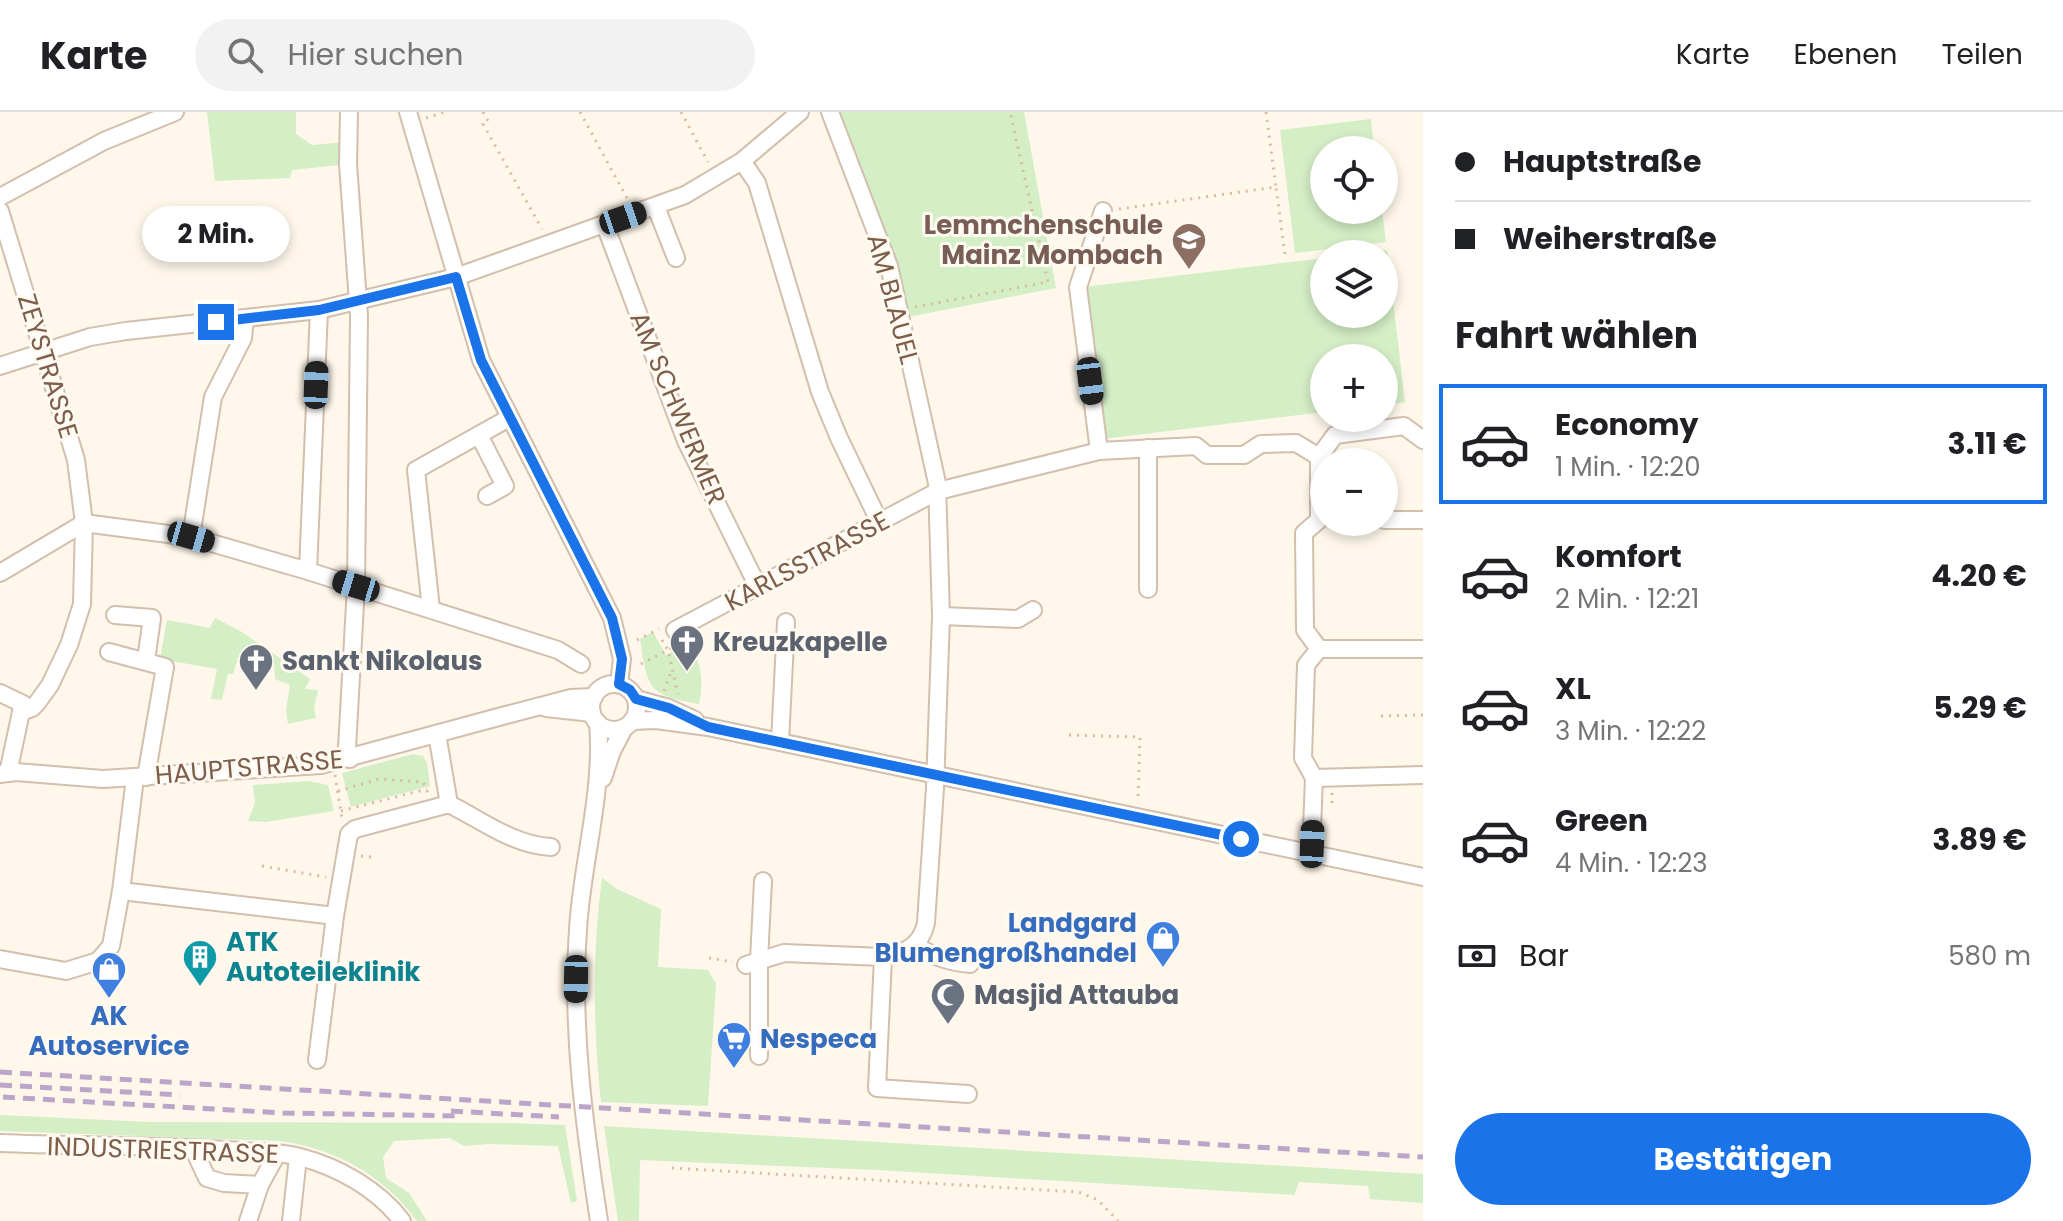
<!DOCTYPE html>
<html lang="de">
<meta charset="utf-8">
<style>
:root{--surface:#fff;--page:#f2f2f2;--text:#202124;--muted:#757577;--line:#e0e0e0;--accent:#1a73e8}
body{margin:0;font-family:Poppins,sans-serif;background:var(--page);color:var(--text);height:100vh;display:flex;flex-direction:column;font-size:30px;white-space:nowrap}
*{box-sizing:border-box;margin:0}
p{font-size:26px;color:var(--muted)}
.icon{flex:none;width:44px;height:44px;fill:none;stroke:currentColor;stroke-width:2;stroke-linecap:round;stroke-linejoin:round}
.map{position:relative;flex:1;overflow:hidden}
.side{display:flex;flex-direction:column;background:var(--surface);width:640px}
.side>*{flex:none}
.guide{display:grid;align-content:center;height:176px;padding:0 32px;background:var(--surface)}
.fabs{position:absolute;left:1310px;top:24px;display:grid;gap:16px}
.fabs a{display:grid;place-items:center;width:88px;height:88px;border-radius:50%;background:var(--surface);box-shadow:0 4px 12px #0003;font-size:40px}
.end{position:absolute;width:36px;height:36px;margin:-18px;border:10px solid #1a73e8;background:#fff;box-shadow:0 0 0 4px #fff}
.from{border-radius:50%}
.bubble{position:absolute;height:56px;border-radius:28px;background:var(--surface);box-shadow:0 4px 12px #0003;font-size:26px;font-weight:700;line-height:56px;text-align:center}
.car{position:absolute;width:24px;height:48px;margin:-24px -12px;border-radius:10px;box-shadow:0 0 6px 2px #0007;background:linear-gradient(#222 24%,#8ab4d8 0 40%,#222 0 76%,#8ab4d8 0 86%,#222 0)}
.guide b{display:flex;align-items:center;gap:28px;height:76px;font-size:30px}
.guide b+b{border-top:2px solid var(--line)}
.guide i{width:20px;height:20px;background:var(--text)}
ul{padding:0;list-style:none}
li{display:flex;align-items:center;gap:24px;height:120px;margin:0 16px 12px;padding:0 16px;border:4px solid transparent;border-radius:0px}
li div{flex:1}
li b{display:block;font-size:30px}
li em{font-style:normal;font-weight:700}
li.on{border-color:var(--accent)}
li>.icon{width:72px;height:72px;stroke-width:1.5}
h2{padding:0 32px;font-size:36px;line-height:96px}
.pay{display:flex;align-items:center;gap:20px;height:88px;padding:0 32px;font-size:30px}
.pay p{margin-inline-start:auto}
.action{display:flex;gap:16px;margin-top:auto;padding:16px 32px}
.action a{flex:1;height:92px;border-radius:48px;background:var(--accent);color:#fff;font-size:32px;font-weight:700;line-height:92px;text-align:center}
header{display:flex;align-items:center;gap:48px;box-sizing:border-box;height:112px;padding:0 40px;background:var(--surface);border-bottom:2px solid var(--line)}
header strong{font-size:38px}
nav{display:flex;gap:44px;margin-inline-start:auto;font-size:28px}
.search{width:560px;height:72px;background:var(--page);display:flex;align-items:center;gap:20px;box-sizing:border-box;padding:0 28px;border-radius:44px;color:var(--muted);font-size:30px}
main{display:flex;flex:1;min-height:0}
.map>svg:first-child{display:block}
</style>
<header>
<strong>Karte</strong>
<div class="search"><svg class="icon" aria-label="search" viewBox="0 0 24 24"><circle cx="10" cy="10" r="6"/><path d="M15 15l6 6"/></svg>Hier suchen</div>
<nav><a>Karte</a><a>Ebenen</a><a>Teilen</a></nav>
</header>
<main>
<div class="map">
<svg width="1423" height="1109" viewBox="0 0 1423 1109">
<rect width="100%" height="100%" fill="#fef7ea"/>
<g fill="#d4eec6">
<polygon points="207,0 296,0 296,22 312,33 346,30 348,52 292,58 290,66 215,69"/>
<polygon points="839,0 1024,0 1056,176 908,205 895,153"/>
<polygon points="1371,7 1374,38 1324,38 1324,98 1382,98 1386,130 1295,141 1280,18"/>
<polygon points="1387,138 1405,290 1384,293 1384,246 1324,246 1324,300 1103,327 1084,175 1324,146 1324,202 1384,202 1384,142 1353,142"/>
<polygon points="215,506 242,520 310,567 305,577 318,578 314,595 316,606 288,612 286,598 290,573 275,567 274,551 249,546 247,551 238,546 233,562 228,562 222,588 211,587 217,557 160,547 167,508 210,516"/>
<path d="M653,520L666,543L690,530C701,553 704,568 699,592C647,583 648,577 640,527Z"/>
<polygon points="413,642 423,644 427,651 430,674 351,695 342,661"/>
<polygon points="309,669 328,673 334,699 266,710 248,709 255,691 253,673"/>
<path d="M602,766L617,777L661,797L658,855L708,858L716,872L708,994L601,990C593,915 592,841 602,766Z"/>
<path d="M0,1003L149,1010L507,1011L565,1013L577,1089L571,1091L558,1034L488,1032L464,1034L450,1026L394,1029L383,1045L386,1066L409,1081L427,1109H417C382,1062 336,1037 280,1029L0,1019Z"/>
<polygon points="604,1014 1423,1062 1423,1091 1370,1087 1368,1074 1299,1070 1294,1083 878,1058 640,1048 639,1109 618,1109"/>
</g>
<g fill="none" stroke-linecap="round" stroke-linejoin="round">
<g stroke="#d2bfad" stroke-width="20">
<g id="minor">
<polyline points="349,0 348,52 359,204 356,474 347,636 350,647"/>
<polyline points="408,0 481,248 612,506 622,547 619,572"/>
<polyline points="742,49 757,71 820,280 839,326 880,411"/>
<polyline points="0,85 104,29 175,0"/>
<polyline points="656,95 676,146"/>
<polyline points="0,99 76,348 84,411 82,492 69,533 50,573 37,591 32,596 21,600 8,661"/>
<polyline points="605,113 686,329 758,475"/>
<polyline points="0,254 90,225 126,219 319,198 456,165 685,83 742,49 800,0"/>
<polyline points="479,323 505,374 487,384"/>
<polyline points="1099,339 1078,175 1103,99"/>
<polyline points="1384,408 1423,408"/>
<polyline points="191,425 213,285 243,226 245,207"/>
<polyline points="308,459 319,198"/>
<polyline points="0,461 84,411 191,425 308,459 558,538 581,552"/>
<polyline points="1148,477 1148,336"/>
<polyline points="431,497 416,358 509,306"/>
<polyline points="115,503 152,506 146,548"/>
<polyline points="941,504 1018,507 1033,498"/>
<polyline points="675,518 938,379 1099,339 1196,334 1207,343 1244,343 1261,332 1296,331 1319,345 1335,323 1404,314 1423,328"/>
<polyline points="1319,537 1423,537"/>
<polyline points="109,540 165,555 146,665"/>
<circle cx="614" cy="595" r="23"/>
<polyline points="0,581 23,592 21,600"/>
<polyline points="636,587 669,596 695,608"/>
<polyline points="546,596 592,601"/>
<polyline points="632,609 656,608 708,615 1423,765"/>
<path d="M598,611C604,680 582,749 578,817C571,915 584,1012 599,1109"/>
<polyline points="437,622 449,692"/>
<polyline points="780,630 786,510"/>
<polyline points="0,662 16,660 103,667 321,653 506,603 571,586 594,585"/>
<polyline points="603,666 612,639 624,616"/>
<polyline points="1314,666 1423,663"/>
<path d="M449,692C483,709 513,733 551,735"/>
<polyline points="1311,742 1314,666 1303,646 1306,553 1319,537 1305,518 1304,421 1319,408 1319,345"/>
<polyline points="121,779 335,804"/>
<path d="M916,833C932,845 950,850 970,852"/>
<polyline points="883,845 877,976 968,982"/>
<polyline points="0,847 66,859 98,849 111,834 121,779 135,666"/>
<path d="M746,853L784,841L883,845C905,841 921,834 926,811L935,676L941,504L937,371L889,154L830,0"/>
<polyline points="759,944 759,848 763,769"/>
<polyline points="317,948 335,804 349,722 355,717 449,692"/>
<path d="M0,1031C75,1034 151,1033 226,1038C250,1040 276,1039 300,1045C338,1055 378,1077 402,1109"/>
<polyline points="193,1036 207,1066 224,1071 260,1073"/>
<polyline points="248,1109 260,1073 277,1042"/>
<polyline points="291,1109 298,1045"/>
</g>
</g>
<g stroke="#dcbaa1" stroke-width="3" stroke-dasharray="2 6" stroke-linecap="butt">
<polyline points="483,0 488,9 483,12 542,117"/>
<polyline points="580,0 627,86"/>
<polyline points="681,0 708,50"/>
<polyline points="1266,0 1276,75"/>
<polyline points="426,6 445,0"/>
<polyline points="1119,97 1276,75 1285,143"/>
<polyline points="915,195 1048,170 1010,0"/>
<polyline points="637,528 659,517"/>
<polyline points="662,528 668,538 678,582"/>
<polyline points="641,552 676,534"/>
<polyline points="664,579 671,560"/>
<polyline points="1381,604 1423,603"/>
<polyline points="1069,623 1140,625 1138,689"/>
<polyline points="335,663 342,707"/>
<polyline points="338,679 379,667 423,670 428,681"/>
<polyline points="1332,681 1332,694"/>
<polyline points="341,699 427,677"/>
<polyline points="361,744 371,745"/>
<polyline points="262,754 326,765"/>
<polyline points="709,846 733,850"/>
<polyline points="672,1056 1078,1080 1098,1088 1118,1109"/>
</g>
<use href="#minor" stroke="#fff" stroke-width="16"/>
<g stroke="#bba5ca" stroke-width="5" stroke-dasharray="12 8" stroke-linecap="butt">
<polyline points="0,960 1423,1045"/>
<polyline points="0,973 180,983"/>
<polyline points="3,985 283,1001 462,1004"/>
<polyline points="451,999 559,1005"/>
</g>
</g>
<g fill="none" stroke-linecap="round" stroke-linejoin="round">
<polyline stroke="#1a73e8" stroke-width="10" points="216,210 319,198 456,165 481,248 612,506 622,547 619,572 630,578 636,587 669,596 708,615 1241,727"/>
</g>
<defs>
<g id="school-pin" transform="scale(1.8)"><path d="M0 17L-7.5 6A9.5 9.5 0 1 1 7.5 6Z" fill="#8d6e63" stroke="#fffaf1"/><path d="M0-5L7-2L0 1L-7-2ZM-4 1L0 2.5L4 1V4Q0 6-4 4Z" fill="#fff"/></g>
<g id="church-pin" transform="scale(1.8)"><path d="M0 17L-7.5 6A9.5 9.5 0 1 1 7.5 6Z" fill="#6b7280" stroke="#fffaf1"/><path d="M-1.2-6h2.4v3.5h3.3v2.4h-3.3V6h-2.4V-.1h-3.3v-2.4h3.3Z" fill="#fff"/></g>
<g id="shop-pin" transform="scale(1.8)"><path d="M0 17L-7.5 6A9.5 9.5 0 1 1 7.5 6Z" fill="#3f7fe0" stroke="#fffaf1"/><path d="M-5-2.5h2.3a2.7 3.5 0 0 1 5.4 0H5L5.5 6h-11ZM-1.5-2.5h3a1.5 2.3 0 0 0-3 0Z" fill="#fff"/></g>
<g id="building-pin" transform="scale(1.8)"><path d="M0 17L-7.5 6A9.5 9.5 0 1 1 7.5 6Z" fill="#0f9aa8" stroke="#fffaf1"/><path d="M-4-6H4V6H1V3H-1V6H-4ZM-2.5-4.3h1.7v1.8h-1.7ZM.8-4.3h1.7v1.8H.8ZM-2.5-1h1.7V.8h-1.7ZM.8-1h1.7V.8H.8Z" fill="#fff"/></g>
<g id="mosque-pin" transform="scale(1.8)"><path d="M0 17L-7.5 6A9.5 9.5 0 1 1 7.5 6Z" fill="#6b7280" stroke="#fffaf1"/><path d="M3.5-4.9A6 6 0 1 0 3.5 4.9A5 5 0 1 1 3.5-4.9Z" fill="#fff"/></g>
<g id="supermarket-pin" transform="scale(1.8)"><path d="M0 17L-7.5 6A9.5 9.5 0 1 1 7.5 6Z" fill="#3f7fe0" stroke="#fffaf1"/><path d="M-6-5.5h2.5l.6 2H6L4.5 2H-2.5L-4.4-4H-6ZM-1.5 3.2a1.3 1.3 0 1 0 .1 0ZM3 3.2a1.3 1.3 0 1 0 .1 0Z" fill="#fff"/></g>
</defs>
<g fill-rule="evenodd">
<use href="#school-pin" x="1189" y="128"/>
<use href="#church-pin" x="687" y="530"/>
<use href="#church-pin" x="256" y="549"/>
<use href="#shop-pin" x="1163" y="826"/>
<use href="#building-pin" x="200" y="845"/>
<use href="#shop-pin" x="109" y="857"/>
<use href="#mosque-pin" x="948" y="883"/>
<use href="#supermarket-pin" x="734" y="927"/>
</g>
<g text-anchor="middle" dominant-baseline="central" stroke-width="6" stroke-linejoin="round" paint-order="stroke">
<g font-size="26" font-weight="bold" fill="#785e54" stroke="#fffaf1" text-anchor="end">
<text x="1163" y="113">Lemmchenschule<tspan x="1163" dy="30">Mainz Mombach</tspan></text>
</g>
<g font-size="26" fill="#7c5e4a" stroke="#fffaf1">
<text transform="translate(893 187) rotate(75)">AM BLAUEL</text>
<text transform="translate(48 254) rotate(73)">ZEYSTRASSE</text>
<text transform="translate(678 296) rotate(67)">AM SCHWERMER</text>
<text transform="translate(807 449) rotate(-28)">KARLSSTRASSE</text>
<text transform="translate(249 655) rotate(-5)">HAUPTSTRASSE</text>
<text transform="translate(163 1038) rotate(2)">INDUSTRIESTRASSE</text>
</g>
<g font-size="26" font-weight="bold" fill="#5b616d" stroke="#fffaf1" text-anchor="start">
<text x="713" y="530">Kreuzkapelle</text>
<text x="282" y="549">Sankt Nikolaus</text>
<text x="974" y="883">Masjid Attauba</text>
</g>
<g font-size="26" font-weight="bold" fill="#366cbe" stroke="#fffaf1" text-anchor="end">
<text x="1137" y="811">Landgard<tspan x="1137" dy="30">Blumengroßhandel</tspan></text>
<text x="109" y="904" text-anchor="middle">AK<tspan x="109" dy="30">Autoservice</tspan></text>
<text x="760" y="927" text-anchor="start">Nespeca</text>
</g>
<g font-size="26" font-weight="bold" fill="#0d838f" stroke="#fffaf1" text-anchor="start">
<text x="226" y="830">ATK<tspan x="226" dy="30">Autoteileklinik</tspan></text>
</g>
</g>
</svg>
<div class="fabs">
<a><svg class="icon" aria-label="locate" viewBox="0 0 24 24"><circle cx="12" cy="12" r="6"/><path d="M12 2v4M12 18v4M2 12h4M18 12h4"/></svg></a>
<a><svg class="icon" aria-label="layers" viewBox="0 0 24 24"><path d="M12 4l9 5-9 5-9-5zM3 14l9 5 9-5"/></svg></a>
<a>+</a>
<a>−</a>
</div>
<i class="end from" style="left:1241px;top:727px"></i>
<i class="end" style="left:216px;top:210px"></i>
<div class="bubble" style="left:142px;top:94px;width:148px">2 Min.</div>
<i class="car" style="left:623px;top:106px;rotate:71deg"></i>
<i class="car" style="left:1090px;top:269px;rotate:173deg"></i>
<i class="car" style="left:316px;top:273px;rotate:2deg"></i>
<i class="car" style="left:191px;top:425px;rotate:106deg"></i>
<i class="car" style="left:356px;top:474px;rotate:287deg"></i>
<i class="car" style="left:1312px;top:732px;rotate:2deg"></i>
<i class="car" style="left:576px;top:867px;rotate:181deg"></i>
</div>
<section class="side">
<div class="guide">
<b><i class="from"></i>Hauptstraße</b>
<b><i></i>Weiherstraße</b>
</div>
<h2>Fahrt wählen</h2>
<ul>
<li class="on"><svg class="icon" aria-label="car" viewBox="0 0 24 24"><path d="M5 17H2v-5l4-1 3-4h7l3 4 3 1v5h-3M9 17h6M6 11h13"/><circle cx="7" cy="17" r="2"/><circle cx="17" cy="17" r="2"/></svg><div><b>Economy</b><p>1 Min. · 12:20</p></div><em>3.11 €</em></li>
<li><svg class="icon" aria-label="car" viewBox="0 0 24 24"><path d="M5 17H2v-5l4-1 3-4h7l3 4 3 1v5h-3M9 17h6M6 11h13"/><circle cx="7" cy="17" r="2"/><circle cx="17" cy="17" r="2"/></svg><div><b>Komfort</b><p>2 Min. · 12:21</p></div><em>4.20 €</em></li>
<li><svg class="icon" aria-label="car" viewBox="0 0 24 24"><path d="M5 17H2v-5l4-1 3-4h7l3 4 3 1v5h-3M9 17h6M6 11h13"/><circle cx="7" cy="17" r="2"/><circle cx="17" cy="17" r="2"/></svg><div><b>XL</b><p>3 Min. · 12:22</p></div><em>5.29 €</em></li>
<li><svg class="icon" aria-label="car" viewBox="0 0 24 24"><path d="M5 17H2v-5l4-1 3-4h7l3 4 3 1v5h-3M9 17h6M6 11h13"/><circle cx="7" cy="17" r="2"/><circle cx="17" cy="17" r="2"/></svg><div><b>Green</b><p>4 Min. · 12:23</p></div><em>3.89 €</em></li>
</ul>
<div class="pay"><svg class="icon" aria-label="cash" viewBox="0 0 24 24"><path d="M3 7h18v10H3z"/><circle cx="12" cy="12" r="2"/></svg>Bar<p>580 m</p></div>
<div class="action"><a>Bestätigen</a></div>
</section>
</main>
